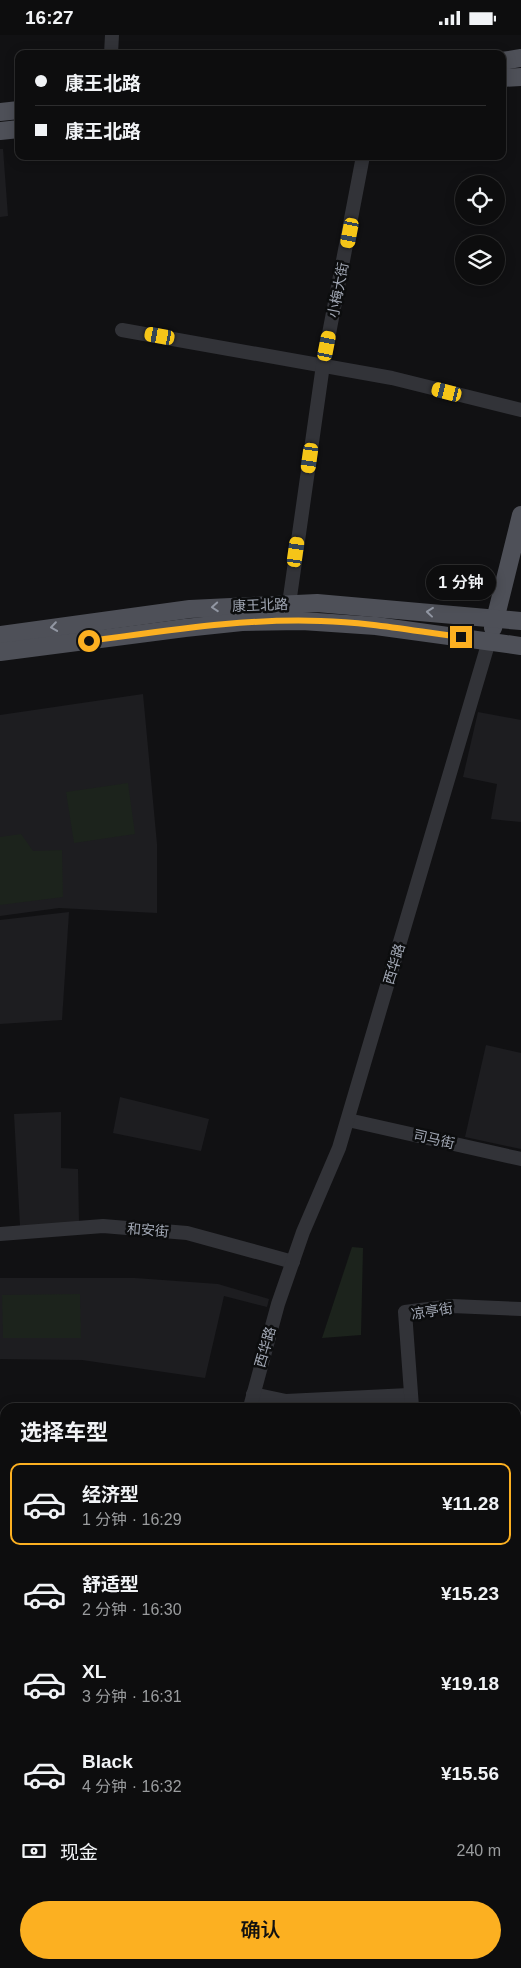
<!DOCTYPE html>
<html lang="zh">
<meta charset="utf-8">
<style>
:root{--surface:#0d0d0e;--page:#1b1b1c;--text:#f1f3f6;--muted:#9a9c9e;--line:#2d2d2e;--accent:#fcb021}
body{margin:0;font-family:Arial,"Noto Sans SC",sans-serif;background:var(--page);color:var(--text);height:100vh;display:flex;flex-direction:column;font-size:19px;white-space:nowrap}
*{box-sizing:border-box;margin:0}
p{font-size:16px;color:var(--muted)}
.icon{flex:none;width:28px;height:28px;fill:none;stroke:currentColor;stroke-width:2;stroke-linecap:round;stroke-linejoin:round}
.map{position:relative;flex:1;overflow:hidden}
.panel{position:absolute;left:0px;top:1368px;width:521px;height:566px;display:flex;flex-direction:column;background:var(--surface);border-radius:15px 15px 0 0;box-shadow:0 2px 12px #0003,0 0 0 1px var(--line)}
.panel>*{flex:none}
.top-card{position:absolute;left:15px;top:15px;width:491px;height:110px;border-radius:10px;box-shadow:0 2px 12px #0003,0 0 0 1px var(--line);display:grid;align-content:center;height:110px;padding:0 20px;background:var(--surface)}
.tools{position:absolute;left:455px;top:140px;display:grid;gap:10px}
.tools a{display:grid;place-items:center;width:50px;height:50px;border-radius:50%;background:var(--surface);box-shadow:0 2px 12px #0003,0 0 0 1px var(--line);font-size:25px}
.end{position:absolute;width:22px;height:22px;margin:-11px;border:6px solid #fcb021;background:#111;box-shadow:0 0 0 2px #111}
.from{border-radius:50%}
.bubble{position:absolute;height:35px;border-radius:18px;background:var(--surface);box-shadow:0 2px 12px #0003,0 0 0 1px var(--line);font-size:16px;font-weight:600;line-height:35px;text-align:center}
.car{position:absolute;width:15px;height:30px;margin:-15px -8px;border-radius:6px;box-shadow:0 0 4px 1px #0007;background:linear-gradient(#f5c518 24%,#345 0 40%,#f5c518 0 76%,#345 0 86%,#f5c518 0)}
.top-card b{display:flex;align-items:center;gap:18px;height:48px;font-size:19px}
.top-card b+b{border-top:1px solid var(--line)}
.top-card i{width:12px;height:12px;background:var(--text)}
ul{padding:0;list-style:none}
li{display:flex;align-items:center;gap:15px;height:82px;margin:0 10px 8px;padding:0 10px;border:2px solid transparent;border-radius:10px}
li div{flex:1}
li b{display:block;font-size:19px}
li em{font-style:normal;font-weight:600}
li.active{border-color:var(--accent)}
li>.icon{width:45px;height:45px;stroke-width:1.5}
h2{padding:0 20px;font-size:22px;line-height:60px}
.pay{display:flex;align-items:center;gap:12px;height:55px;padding:0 20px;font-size:19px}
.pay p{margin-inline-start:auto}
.button{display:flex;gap:10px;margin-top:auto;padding:10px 20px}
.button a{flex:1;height:58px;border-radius:30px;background:var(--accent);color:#111;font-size:20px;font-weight:600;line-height:58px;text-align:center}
.status{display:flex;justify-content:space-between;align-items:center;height:35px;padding:0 25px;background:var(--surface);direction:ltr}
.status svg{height:14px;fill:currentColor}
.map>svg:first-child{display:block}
</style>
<div class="status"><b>16:27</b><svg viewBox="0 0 49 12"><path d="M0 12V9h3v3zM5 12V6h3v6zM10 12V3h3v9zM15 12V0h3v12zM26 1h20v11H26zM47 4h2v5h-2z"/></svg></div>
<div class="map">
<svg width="521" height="1933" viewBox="0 0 521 1933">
<rect width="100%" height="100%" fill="#111113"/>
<g fill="#1d1d20">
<polygon points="0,114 3,114 8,181 0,182"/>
<polygon points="143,659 157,809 157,878 59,873 0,881 0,680"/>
<polygon points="478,677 521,685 521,787 491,784 497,749 463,742"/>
<polygon points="69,877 62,985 0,989 0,885"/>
<polygon points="486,1010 521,1018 521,1114 465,1102"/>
<polygon points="120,1062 209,1084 201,1116 113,1098"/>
<polygon points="61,1077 61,1133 78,1134 79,1188 20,1191 14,1079"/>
<polygon points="0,1243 135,1243 218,1249 269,1264 267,1272 224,1261 205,1343 82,1325 0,1324"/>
<polygon points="521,1706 521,1833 516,1807 516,1708"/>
</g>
<g fill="#1c231c">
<polygon points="128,748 135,799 74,808 66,757"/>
<polygon points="21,799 33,816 62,815 63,862 0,870 0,802"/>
<polygon points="352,1212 363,1213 361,1300 322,1303"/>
<polygon points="80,1259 81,1303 3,1303 2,1260"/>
</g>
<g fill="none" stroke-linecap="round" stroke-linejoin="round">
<g stroke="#323338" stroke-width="14">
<polyline points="111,19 112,0"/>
<polyline points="122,295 392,343 521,375"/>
<polyline points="289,569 323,330 363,121"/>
<polyline points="348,1085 521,1124"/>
<polyline points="0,1199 103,1191 187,1198 293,1227"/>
<polyline points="253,1359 286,1366 409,1360"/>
<polyline points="250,1372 278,1269 303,1197 339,1113 489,606"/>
<polyline points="412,1372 405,1277 452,1271 521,1274"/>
<polyline points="516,1471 521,1470"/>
<polyline points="0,1522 5,1534"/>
<polyline points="0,1574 5,1573"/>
<polyline points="189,1929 189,1933"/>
</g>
<g stroke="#4e5058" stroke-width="18">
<polyline points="502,26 521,23"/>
<polyline points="502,43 521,42"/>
<polyline points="0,77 19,75"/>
<polyline points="0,96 19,94"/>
<polyline points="493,593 521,480"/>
<polyline points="0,600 190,574 317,568 521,586"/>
<polyline points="0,617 185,593 242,587 302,586 376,591 521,611"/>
<polyline points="516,1661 521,1658"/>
<polyline points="516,1682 521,1680"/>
<polyline points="0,1779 5,1779"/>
</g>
</g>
<defs><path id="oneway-chevron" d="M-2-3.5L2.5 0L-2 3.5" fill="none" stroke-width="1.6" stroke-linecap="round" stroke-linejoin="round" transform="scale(1.25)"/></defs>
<g stroke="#9196a2">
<use href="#oneway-chevron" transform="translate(215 572) rotate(176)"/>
<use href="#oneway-chevron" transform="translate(430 577) rotate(-174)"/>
<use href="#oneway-chevron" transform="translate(54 592) rotate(172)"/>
</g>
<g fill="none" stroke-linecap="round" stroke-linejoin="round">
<path stroke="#fcb021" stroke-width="6" d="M89,606C166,596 243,583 321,586C368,587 414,596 461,602"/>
</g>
<g text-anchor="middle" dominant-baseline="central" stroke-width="5" stroke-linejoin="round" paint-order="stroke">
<g font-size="14" fill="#a2a8b5" stroke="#0c0d0e">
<text transform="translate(338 255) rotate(-79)">小梅大街</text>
<text transform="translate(260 570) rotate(-2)">康王北路</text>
<text transform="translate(394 929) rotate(-73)">西华路</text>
<text transform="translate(434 1104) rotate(13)">司马街</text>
<text transform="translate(148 1195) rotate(5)">和安街</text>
<text transform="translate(432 1276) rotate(-9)">凉亭街</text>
<text transform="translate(265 1312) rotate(-74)">西华路</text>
</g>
</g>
</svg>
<div class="tools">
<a><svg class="icon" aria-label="locate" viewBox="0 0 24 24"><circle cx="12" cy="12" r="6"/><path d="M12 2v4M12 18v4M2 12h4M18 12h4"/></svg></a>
<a><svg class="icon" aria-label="layers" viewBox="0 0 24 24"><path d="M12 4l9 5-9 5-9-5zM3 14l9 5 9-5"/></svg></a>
</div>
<i class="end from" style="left:89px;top:606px"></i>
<i class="end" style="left:461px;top:602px"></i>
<div class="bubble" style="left:426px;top:530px;width:70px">1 分钟</div>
<i class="car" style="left:350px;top:198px;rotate:191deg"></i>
<i class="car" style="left:160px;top:301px;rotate:280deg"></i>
<i class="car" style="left:327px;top:311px;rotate:11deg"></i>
<i class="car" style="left:447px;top:357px;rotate:284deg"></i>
<i class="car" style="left:310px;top:423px;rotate:188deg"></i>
<i class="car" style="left:296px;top:517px;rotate:8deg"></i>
<div class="top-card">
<b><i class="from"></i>康王北路</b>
<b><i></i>康王北路</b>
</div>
<section class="panel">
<h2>选择车型</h2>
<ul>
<li class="active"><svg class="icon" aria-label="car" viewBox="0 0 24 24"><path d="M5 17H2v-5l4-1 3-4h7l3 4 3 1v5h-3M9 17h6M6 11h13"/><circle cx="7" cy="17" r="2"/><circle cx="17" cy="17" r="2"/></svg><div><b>经济型</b><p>1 分钟 · 16:29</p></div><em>¥11.28</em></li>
<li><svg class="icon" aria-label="car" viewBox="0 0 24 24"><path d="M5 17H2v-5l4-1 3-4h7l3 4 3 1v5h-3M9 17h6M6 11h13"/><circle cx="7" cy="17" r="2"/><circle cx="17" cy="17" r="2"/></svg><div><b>舒适型</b><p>2 分钟 · 16:30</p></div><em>¥15.23</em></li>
<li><svg class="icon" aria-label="car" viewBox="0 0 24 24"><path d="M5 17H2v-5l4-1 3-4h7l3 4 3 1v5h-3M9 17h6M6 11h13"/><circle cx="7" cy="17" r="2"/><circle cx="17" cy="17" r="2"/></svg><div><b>XL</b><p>3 分钟 · 16:31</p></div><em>¥19.18</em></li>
<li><svg class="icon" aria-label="car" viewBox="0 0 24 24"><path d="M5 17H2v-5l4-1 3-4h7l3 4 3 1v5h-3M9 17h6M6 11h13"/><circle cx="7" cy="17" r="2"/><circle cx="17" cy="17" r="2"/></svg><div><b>Black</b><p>4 分钟 · 16:32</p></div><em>¥15.56</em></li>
</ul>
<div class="pay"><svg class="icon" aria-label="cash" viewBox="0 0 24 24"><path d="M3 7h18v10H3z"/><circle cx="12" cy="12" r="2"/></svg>现金<p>240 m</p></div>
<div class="button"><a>确认</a></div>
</section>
</div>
